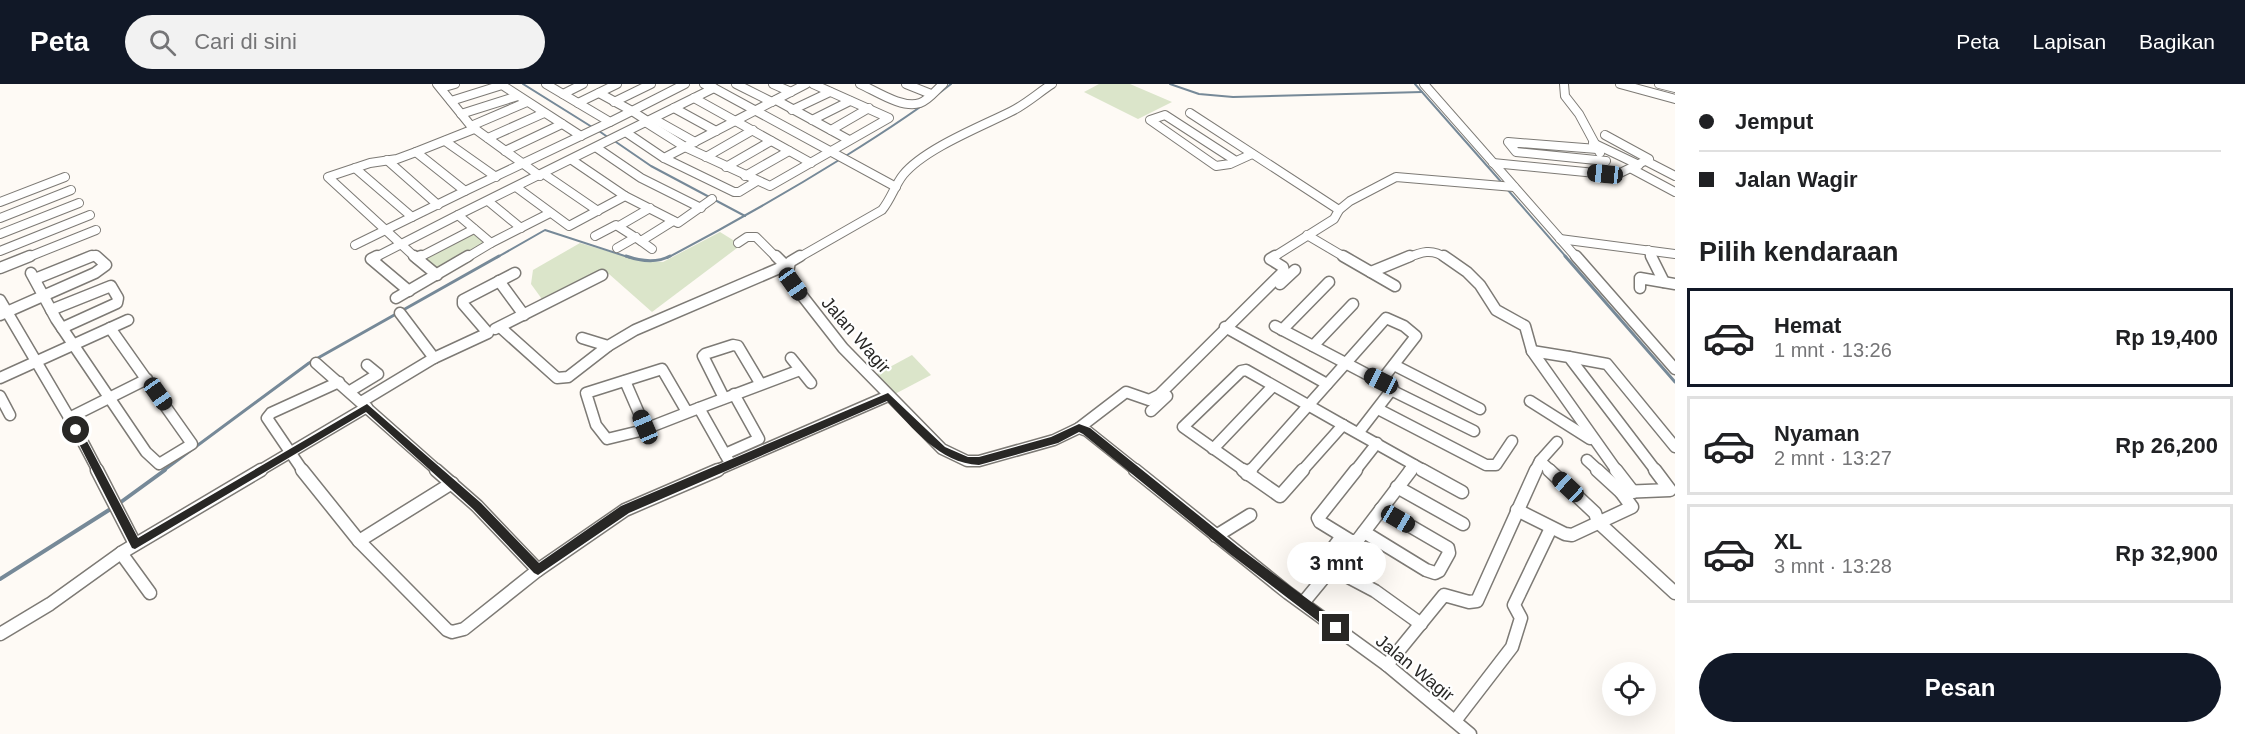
<!DOCTYPE html>
<html lang="id">
<meta charset="utf-8">
<style>
:root{--surface:#fff;--page:#f2f2f2;--text:#202124;--muted:#757577;--line:#e0e0e0;--accent:#111827}
body{margin:0;font-family:Helvetica,sans-serif;background:var(--page);color:var(--text);height:100vh;display:flex;flex-direction:column;font-size:22px;white-space:nowrap}
*{box-sizing:border-box;margin:0}
p{font-size:20px;color:var(--muted)}
.icon{flex:none;width:33px;height:33px;fill:none;stroke:currentColor;stroke-width:2;stroke-linecap:round;stroke-linejoin:round}
.map{position:relative;flex:1;overflow:hidden}
.sheet{display:flex;flex-direction:column;background:var(--surface);width:570px}
.sheet>*{flex:none}
.top-card{display:grid;align-content:center;height:132px;padding:0 24px;background:var(--surface)}
.tools{position:absolute;left:1602px;top:578px;display:grid;gap:12px}
.tools a{display:grid;place-items:center;width:54px;height:54px;border-radius:50%;background:var(--surface);box-shadow:0 6px 24px #0002;font-size:30px}
.end{position:absolute;width:27px;height:27px;margin:-14px;border:8px solid #282725;background:#fff;box-shadow:0 0 0 3px #fff}
.from{border-radius:50%}
.bubble{position:absolute;height:42px;border-radius:21px;background:var(--surface);box-shadow:0 6px 24px #0002;font-size:20px;font-weight:700;line-height:42px;text-align:center}
.car{position:absolute;width:18px;height:36px;margin:-18px -9px;border-radius:8px;box-shadow:0 0 4px 2px #0007;background:linear-gradient(#222 24%,#8ab4d8 0 40%,#222 0 76%,#8ab4d8 0 86%,#222 0)}
.top-card b{display:flex;align-items:center;gap:21px;height:57px;font-size:22px}
.top-card b+b{border-top:2px solid var(--line)}
.top-card i{width:15px;height:15px;background:var(--text)}
ul{padding:0;list-style:none}
li{display:flex;align-items:center;gap:18px;height:99px;margin:0 12px 9px;padding:0 12px;border:3px solid var(--line);border-radius:0px}
li div{flex:1}
li b{display:block;font-size:22px}
li em{font-style:normal;font-weight:700}
li.selected{border-color:var(--accent)}
li>.icon{width:54px;height:54px;stroke-width:1.5}
h2{padding:0 24px;font-size:27px;line-height:72px}
.action{display:flex;gap:12px;margin-top:auto;padding:12px 24px}
.action a{flex:1;height:69px;border-radius:36px;background:var(--accent);color:#fff;font-size:24px;font-weight:700;line-height:69px;text-align:center}
header{display:flex;align-items:center;gap:36px;box-sizing:border-box;height:84px;padding:0 30px;background:var(--accent);color:#fff}
header strong{font-size:28px}
nav{display:flex;gap:33px;margin-inline-start:auto;font-size:21px}
.search{width:420px;height:54px;background:var(--page);display:flex;align-items:center;gap:15px;box-sizing:border-box;padding:0 21px;border-radius:33px;color:var(--muted);font-size:22px}
main{display:flex;flex:1;min-height:0}
.map>svg:first-child{display:block}
</style>
<header>
<strong>Peta</strong>
<div class="search"><svg class="icon" aria-label="search" viewBox="0 0 24 24"><circle cx="10" cy="10" r="6"/><path d="M15 15l6 6"/></svg>Cari di sini</div>
<nav><a>Peta</a><a>Lapisan</a><a>Bagikan</a></nav>
</header>
<main>
<div class="map">
<svg width="1675" height="650" viewBox="0 0 1675 650">
<rect width="100%" height="100%" fill="#fefaf5"/>
<g fill="#dbe5ca">
<polygon points="1099,0 1130,0 1172,18 1138,35 1084,8"/>
<polygon points="474,147 489,160 438,188 421,175"/>
<polygon points="720,148 741,161 652,228 609,190 547,222 531,200 533,186 580,159 638,176 663,178"/>
<polygon points="912,271 931,291 893,311 875,291"/>
</g>
<g fill="none" stroke-linecap="round" stroke-linejoin="round">
<g stroke="#768998" stroke-width="2">
<polyline points="523,0 592,43"/>
<polyline points="1170,0 1199,10 1233,13 1422,8"/>
<polyline points="1415,0 1503,100"/>
<polyline points="599,47 609,54"/>
<polyline points="616,58 651,82 745,132"/>
<polyline points="1507,105 1567,174"/>
<polyline points="496,174 545,146 631,174"/>
<path d="M667,174C728,142 786,109 844,73C881,50 917,27 951,0"/>
</g>
<g stroke="#768998" stroke-width="3">
<path d="M626,172C640,177 657,179 670,172"/>
<polyline points="1565,172 1675,298"/>
<polyline points="163,387 309,279 499,172"/>
</g>
<g stroke="#768998" stroke-width="4">
<polyline points="121,418 165,386"/>
<polyline points="0,495 109,426"/>
</g>
<g stroke="#7d7a75" stroke-width="10">
<g id="minor-far2">
<polyline points="437,0 471,42 540,92"/>
<polyline points="546,0 610,38 632,27 649,38"/>
<polyline points="736,0 772,18"/>
<polyline points="773,0 791,8"/>
<path d="M860,0C876,7 902,25 920,19C929,16 936,6 943,0"/>
<polyline points="906,0 931,10"/>
<polyline points="1424,0 1577,174"/>
<polyline points="1564,0 1565,12 1579,30 1600,69"/>
<polyline points="1620,0 1675,15"/>
<polyline points="1659,0 1675,4"/>
<polyline points="441,4 455,0"/>
<polyline points="714,4 896,103"/>
<polyline points="599,9 632,27 685,0"/>
<polyline points="563,10 583,0"/>
<polyline points="694,14 811,79"/>
<polyline points="776,16 849,56"/>
<polyline points="451,17 502,1 581,52"/>
<polyline points="614,18 651,0"/>
<polyline points="578,19 617,0"/>
<polyline points="674,24 716,47"/>
<polyline points="792,26 830,8"/>
<polyline points="1190,29 1339,126"/>
<polyline points="461,30 518,12"/>
<polyline points="654,35 695,58"/>
<polyline points="812,36 850,17"/>
<polyline points="647,39 685,63 770,102 889,34 813,0"/>
<polyline points="471,42 527,18"/>
<polyline points="474,45 416,68 465,107 610,38"/>
<polyline points="831,46 869,24"/>
<polyline points="627,49 664,74 734,108 739,108 757,97"/>
<polyline points="488,54 544,29"/>
<polyline points="445,57 496,93"/>
<polyline points="1593,59 1639,81"/>
<polyline points="597,64 641,94 701,124"/>
<polyline points="1597,65 1508,58 1516,68 1606,77"/>
<polyline points="505,67 562,40"/>
<polyline points="416,68 397,75 370,79 328,93 416,174"/>
<polyline points="706,73 753,46"/>
<polyline points="664,74 806,0"/>
<polyline points="387,76 438,121"/>
<polyline points="1236,77 1165,31 1150,36 1216,82 1230,80 1252,70"/>
<polyline points="1646,77 1675,92"/>
<polyline points="1493,79 1616,91 1649,75 1605,51"/>
<polyline points="726,83 771,57"/>
<polyline points="355,84 412,133 355,161"/>
<polyline points="1632,85 1675,108"/>
<polyline points="544,90 598,127"/>
<polyline points="745,92 789,67"/>
<polyline points="516,103 569,142 625,112 572,76"/>
<polyline points="625,112 678,139 712,115"/>
<polyline points="488,117 521,144"/>
<polyline points="0,118 65,93"/>
<polyline points="412,133 465,107"/>
<polyline points="0,134 71,106"/>
<polyline points="619,142 650,124"/>
<polyline points="0,150 79,119"/>
<polyline points="1307,151 1346,174"/>
<polyline points="595,152 616,141 641,157 673,137"/>
<polyline points="1560,155 1675,170"/>
<polyline points="641,157 652,165"/>
<polyline points="491,159 550,129"/>
<polyline points="738,159 747,153 756,153 777,174"/>
<polyline points="617,164 636,153"/>
<polyline points="1648,166 1652,174"/>
<polyline points="0,167 90,131"/>
<polyline points="26,174 96,146"/>
<polyline points="88,174 95,171 98,174"/>
<polyline points="374,174 458,131"/>
<polyline points="418,174 474,145"/>
<polyline points="466,174 491,159 458,131 714,4 704,0"/>
<path d="M798,174L882,126C891,115 895,101 903,91C924,65 980,43 1010,28C1025,21 1038,9 1052,0"/>
<polyline points="1272,174 1334,135 1339,126 1350,117 1396,93 1514,103"/>
<path d="M1407,174C1421,168 1432,164 1446,174"/>
</g>
</g>
<g stroke="#7d7a75" stroke-width="13">
<g id="minor-far1">
<polyline points="377,172 371,175 409,207"/>
<polyline points="414,172 437,191"/>
<polyline points="776,172 785,181"/>
<polyline points="800,172 790,178 788,188 793,200 843,264 942,365 967,377 979,377 1054,356 1079,344 1087,347 1137,387"/>
<polyline points="1343,172 1395,202"/>
<polyline points="1444,172 1467,188 1480,201 1496,226 1525,242 1532,267 1617,387"/>
<polyline points="1576,172 1675,285"/>
<polyline points="1651,172 1664,198"/>
<polyline points="417,174 421,172"/>
<polyline points="0,184 30,172"/>
<polyline points="1371,188 1410,172"/>
<polyline points="31,189 56,235 146,368 159,380 192,360 110,244"/>
<polyline points="35,195 92,172"/>
<polyline points="499,197 524,231"/>
<polyline points="1280,200 1295,186"/>
<polyline points="1640,204 1640,194 1675,200"/>
<polyline points="396,214 468,172"/>
<polyline points="0,216 77,347 98,387"/>
<polyline points="51,226 111,202 118,214 117,219 62,244"/>
<polyline points="400,229 434,274"/>
<polyline points="0,231 95,189 106,181 96,172"/>
<polyline points="1275,242 1393,304 1359,348"/>
<polyline points="500,243 557,294 568,293 608,262"/>
<polyline points="1225,243 1327,300"/>
<polyline points="495,245 602,191"/>
<polyline points="1282,246 1329,198"/>
<polyline points="582,254 608,262 635,246 789,180"/>
<polyline points="1313,262 1353,220"/>
<polyline points="1532,267 1569,273 1656,387"/>
<polyline points="1569,273 1607,280 1675,363"/>
<polyline points="791,274 811,299"/>
<polyline points="316,279 438,387"/>
<polyline points="1394,281 1480,325"/>
<polyline points="0,294 128,236"/>
<polyline points="625,297 645,343"/>
<polyline points="350,307 378,290 367,281"/>
<polyline points="1393,307 1474,347"/>
<polyline points="0,312 10,331"/>
<polyline points="724,314 703,272 705,270 733,261 738,262 760,299"/>
<polyline points="1530,317 1590,355"/>
<polyline points="361,318 434,274 488,249 463,220 463,216 515,189"/>
<polyline points="699,324 800,286"/>
<polyline points="1378,325 1486,381 1496,381 1512,357"/>
<polyline points="1151,327 1167,312"/>
<polyline points="687,328 662,285 586,309 596,341 607,355 640,347 699,324 730,379"/>
<polyline points="69,334 147,295"/>
<polyline points="1343,341 1425,387"/>
<polyline points="1079,344 1126,308 1149,316 1159,311 1284,187 1283,183 1270,175 1275,172"/>
<polyline points="1213,365 1273,302"/>
<polyline points="725,370 759,355 734,310"/>
<polyline points="1587,376 1599,387"/>
<polyline points="1540,377 1557,358"/>
<polyline points="259,387 367,323"/>
<polyline points="303,387 267,334 271,329 339,298"/>
<polyline points="715,387 888,312"/>
<polyline points="1245,387 1183,343 1241,287 1246,286 1343,341"/>
<polyline points="1250,387 1386,234 1404,242 1416,252 1381,297"/>
<polyline points="1302,387 1343,341"/>
<polyline points="1355,387 1377,359"/>
<polyline points="1409,387 1414,381"/>
<polyline points="1535,387 1540,377 1551,387"/>
</g>
</g>
<g stroke="#7d7a75" stroke-width="15">
<g id="minor">
<polyline points="97,386 135,460"/>
<polyline points="302,386 359,457 447,546 452,548 464,545 538,486"/>
<polyline points="436,386 477,422 538,486 625,426 718,386"/>
<polyline points="1135,386 1288,509 1387,581 1470,650"/>
<polyline points="1243,386 1280,412 1303,386"/>
<polyline points="1356,386 1318,434 1320,438 1351,457 1357,457 1411,386"/>
<polyline points="1422,386 1462,408"/>
<polyline points="1549,386 1595,429 1598,438 1675,509"/>
<polyline points="1597,386 1621,408 1670,406 1655,386"/>
<polyline points="1616,386 1633,408"/>
<polyline points="1247,390 1251,386"/>
<polyline points="1397,403 1463,440"/>
<polyline points="1517,426 1565,450 1572,451 1632,423 1621,408"/>
<polyline points="1364,448 1426,486 1435,489 1439,487 1449,469 1448,464 1381,425"/>
<polyline points="1216,452 1250,431"/>
<polyline points="1342,452 1322,479 1375,507 1421,540"/>
<polyline points="359,457 452,399"/>
<polyline points="121,469 150,509"/>
<polyline points="1303,519 1331,485"/>
<polyline points="0,550 50,520 121,469 261,386"/>
<polyline points="1387,581 1444,511 1469,518 1477,517 1536,386"/>
<polyline points="1455,637 1512,563 1521,534 1514,521 1551,444"/>
</g>
</g>
<use href="#minor-far2" stroke="#fff" stroke-width="8"/>
<use href="#minor-far1" stroke="#fff" stroke-width="10"/>
<use href="#minor" stroke="#fff" stroke-width="12"/>
</g>
<path fill="#282725" d="M888,309L945,363L968,373H979L1051,353L1079,340L1090,344L1238,463L1341,540V548H1332L1230,470L1083,350L1079,348L1058,359L979,381C939,379 913,344 887,317L629,429L538,491L534,489L473,425L366,328L135,465L132,464L72,346L73,344H80L138,454L367,320L481,419L539,479L621,422Z"/>
<g text-anchor="middle" dominant-baseline="central" stroke-width="4.5" stroke-linejoin="round" paint-order="stroke">
<g font-size="18" fill="#282725" stroke="#fff">
<text transform="translate(856 251) rotate(49)">Jalan Wagir</text>
<text transform="translate(1415 584) rotate(39)">Jalan Wagir</text>
</g>
</g>
</svg>
<div class="tools">
<a><svg class="icon" aria-label="locate" viewBox="0 0 24 24"><circle cx="12" cy="12" r="6"/><path d="M12 2v4M12 18v4M2 12h4M18 12h4"/></svg></a>
</div>
<i class="end from" style="left:76px;top:346px"></i>
<i class="end" style="left:1336px;top:544px"></i>
<div class="bubble" style="left:1287px;top:458px;width:99px">3 mnt</div>
<i class="car" style="left:1605px;top:90px;rotate:276deg"></i>
<i class="car" style="left:793px;top:200px;rotate:145deg"></i>
<i class="car" style="left:1381px;top:297px;rotate:297deg"></i>
<i class="car" style="left:158px;top:310px;rotate:145deg"></i>
<i class="car" style="left:645px;top:343px;rotate:337deg"></i>
<i class="car" style="left:1568px;top:403px;rotate:313deg"></i>
<i class="car" style="left:1398px;top:435px;rotate:120deg"></i>
</div>
<section class="sheet">
<div class="top-card">
<b><i class="from"></i>Jemput</b>
<b><i></i>Jalan Wagir</b>
</div>
<h2>Pilih kendaraan</h2>
<ul>
<li class="selected"><svg class="icon" aria-label="car" viewBox="0 0 24 24"><path d="M5 17H2v-5l4-1 3-4h7l3 4 3 1v5h-3M9 17h6M6 11h13"/><circle cx="7" cy="17" r="2"/><circle cx="17" cy="17" r="2"/></svg><div><b>Hemat</b><p>1 mnt · 13:26</p></div><em>Rp 19,400</em></li>
<li><svg class="icon" aria-label="car" viewBox="0 0 24 24"><path d="M5 17H2v-5l4-1 3-4h7l3 4 3 1v5h-3M9 17h6M6 11h13"/><circle cx="7" cy="17" r="2"/><circle cx="17" cy="17" r="2"/></svg><div><b>Nyaman</b><p>2 mnt · 13:27</p></div><em>Rp 26,200</em></li>
<li><svg class="icon" aria-label="car" viewBox="0 0 24 24"><path d="M5 17H2v-5l4-1 3-4h7l3 4 3 1v5h-3M9 17h6M6 11h13"/><circle cx="7" cy="17" r="2"/><circle cx="17" cy="17" r="2"/></svg><div><b>XL</b><p>3 mnt · 13:28</p></div><em>Rp 32,900</em></li>
</ul>
<div class="action"><a>Pesan</a></div>
</section>
</main>
